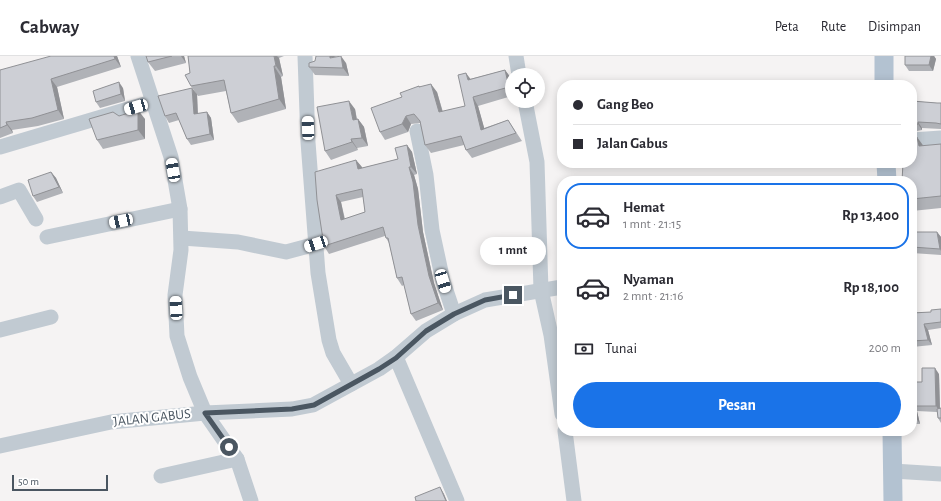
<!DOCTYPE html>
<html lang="id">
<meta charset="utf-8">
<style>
:root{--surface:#fff;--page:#f7f7f7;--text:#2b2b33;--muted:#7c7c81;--line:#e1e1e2;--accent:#1a73e8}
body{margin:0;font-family:"Alegreya Sans",sans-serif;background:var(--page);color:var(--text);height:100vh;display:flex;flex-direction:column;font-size:15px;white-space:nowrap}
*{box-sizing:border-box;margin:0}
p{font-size:13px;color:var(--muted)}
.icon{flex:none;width:22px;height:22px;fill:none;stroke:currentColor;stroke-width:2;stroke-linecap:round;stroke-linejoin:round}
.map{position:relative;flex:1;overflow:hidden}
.drawer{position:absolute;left:557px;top:120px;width:360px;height:260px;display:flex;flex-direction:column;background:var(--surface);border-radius:16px;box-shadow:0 2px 10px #0003}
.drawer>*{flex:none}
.top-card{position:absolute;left:557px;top:24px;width:360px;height:88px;border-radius:16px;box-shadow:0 2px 10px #0003;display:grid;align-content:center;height:88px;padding:0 16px;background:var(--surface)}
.tools{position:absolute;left:505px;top:12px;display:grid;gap:8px}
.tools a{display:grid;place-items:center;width:40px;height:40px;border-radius:50%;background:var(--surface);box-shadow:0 2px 10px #0003;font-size:20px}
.scale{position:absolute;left:12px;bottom:10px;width:96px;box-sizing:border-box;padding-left:4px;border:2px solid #4a5661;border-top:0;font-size:11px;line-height:14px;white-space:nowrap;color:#4a5661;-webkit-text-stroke:3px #fff;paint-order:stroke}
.end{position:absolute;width:18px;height:18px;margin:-9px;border:5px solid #4a5661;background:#fff;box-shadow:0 0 0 2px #fff}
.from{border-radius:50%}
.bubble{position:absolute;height:28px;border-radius:14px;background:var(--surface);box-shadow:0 2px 10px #0003;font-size:13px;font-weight:700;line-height:28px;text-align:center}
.car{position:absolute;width:12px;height:24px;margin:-12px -6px;border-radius:5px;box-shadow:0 0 3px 1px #0007;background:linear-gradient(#fff 24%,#345 0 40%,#fff 0 76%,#345 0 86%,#fff 0)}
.top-card b{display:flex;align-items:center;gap:14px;height:38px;font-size:15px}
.top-card b+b{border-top:1px solid var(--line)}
.top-card i{width:10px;height:10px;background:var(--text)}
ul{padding:7px 0 0;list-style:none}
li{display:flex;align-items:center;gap:12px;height:66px;margin:0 8px 6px;padding:0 8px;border:2px solid transparent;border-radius:16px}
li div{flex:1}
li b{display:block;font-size:15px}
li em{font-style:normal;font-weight:700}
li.current{border-color:var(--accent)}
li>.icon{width:36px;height:36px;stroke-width:1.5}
.pay{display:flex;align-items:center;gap:10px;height:44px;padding:0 16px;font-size:15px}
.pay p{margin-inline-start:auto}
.button{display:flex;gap:8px;margin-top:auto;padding:8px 16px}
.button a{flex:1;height:46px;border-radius:24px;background:var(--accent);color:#fff;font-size:16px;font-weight:700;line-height:46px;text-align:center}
header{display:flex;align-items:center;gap:24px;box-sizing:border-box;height:56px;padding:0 20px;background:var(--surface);border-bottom:1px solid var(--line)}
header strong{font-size:19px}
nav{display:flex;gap:22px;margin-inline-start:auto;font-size:14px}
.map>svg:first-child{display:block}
</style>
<header>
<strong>Cabway</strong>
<nav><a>Peta</a><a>Rute</a><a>Disimpan</a></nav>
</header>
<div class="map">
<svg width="941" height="445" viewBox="0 0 941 445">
<rect width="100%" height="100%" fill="#f5f3f3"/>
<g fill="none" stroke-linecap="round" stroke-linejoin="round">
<g stroke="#c1cad2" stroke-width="15">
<polyline points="138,0 171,101 180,153 181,194 175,239 177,280 190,321 205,357 237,403 251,445"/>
<polyline points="305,0 308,86 318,217 329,284 333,297 351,328"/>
<polyline points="516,0 519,19"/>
<polyline points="525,45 537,106 541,234 551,279 562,358"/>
<polyline points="417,75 426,119 432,174 443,225 454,258"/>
<polyline points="912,84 941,82"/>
<polyline points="0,91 152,46"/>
<polyline points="0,141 19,134 36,163"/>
<polyline points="47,181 180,153"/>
<polyline points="182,182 238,186 286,196 316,188"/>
<polyline points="0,274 51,261"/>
<polyline points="396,301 457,445"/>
<polyline points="565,375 574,445"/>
<polyline points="0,390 111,366 205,357 292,353 313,349 379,313 396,301 426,275 454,258 485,244 562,231"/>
<polyline points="893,415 941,418"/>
<polyline points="161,420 237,403"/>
</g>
<g stroke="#b3c2d1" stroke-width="19">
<polyline points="884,0 884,29"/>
<polyline points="886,107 887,125"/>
<polyline points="892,375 893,445"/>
</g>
</g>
<g fill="#b0b2b7" fill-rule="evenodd">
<polygon points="117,0 121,11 57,31 64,63 38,70 12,74 13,77 0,82 0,14"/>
<polygon points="146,0 184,0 186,7 155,15 148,6"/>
<polygon points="188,0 284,0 279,2 283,20 281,21 286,53 238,67 231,57 226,35 198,40 191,30 190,17"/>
<polygon points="905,0 934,0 936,3 933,15 909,15 905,9"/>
<polygon points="315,5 346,7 349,20 315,19 309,11"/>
<polygon points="505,14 511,22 512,27 512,40 478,50 484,72 508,64 522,85 472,102 466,94 464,89 431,97 425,89 420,67 411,68 408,76 385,84 380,76 402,41 419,30 420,31 437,36 443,56 465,50 470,23"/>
<polygon points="123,32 125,45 100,52 96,46"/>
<polygon points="197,38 198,58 207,56 211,62 214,84 191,89 187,83 179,64 169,67 165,60"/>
<polygon points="912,45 937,47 941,47 941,73 922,72 922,74 912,76"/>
<polygon points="355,53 357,63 358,63 364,71 368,90 357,92 358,94 331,104 325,95"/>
<polygon points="119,60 145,63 145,83 103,93 97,84"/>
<polygon points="941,88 941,152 912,155 912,125 923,90"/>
<path d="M407,89L412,96L417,118L414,119L418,133L423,176L434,227L443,254L416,265L411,258L404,229L402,230L397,222L389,187L386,182L385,180L329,198L324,190L317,144L356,104L362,112L398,103ZM363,141L365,156L345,163L341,146Z"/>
<polygon points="51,116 56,122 63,137 37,146 33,140"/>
<polygon points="912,176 937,176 941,181 941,199 912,197"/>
<polygon points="941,253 941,272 928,274 932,289 912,291 912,257 931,256"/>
<polygon points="939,318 940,352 941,352 941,367 938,362 937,356 917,355 920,368 912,368 912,326 922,326"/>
</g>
<g fill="#909195">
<polygon points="114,0 117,0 121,11 115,3"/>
<polygon points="181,0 184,0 186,7"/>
<polygon points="274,0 277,0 279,2 283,20 276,10"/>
<polygon points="330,0 338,0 330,2"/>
<polygon points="341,0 346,7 349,20 343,12"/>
<polygon points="931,0 934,0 936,3 933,15 929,9"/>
<polygon points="274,10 281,21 286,53 279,43"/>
<polygon points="505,14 511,22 512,27 512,35 509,31"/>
<polygon points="466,17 472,25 468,24"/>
<polygon points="51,23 57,31 64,63 58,54"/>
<polygon points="119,26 123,32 125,45 121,38"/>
<polygon points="431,28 437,36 445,65 439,56"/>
<polygon points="192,32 197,38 198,65 194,58"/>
<polygon points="473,41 478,50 487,82 481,74"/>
<polygon points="349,45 355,53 358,72 353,64"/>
<polygon points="138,54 145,63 145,83 138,74"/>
<polygon points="207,56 211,62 214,84 210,78"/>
<polygon points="406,60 411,68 408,76 402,68"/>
<polygon points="358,63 364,71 368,90 362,82"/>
<polygon points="6,66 12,74 13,77 7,69"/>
<polygon points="918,66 922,72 922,74 918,68"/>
<polygon points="917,81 925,92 919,90"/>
<polygon points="351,83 357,92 358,94 352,86"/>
<polygon points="407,89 412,96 417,118 411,111"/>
<polygon points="356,104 362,111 364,120 358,113"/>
<polygon points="409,111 414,119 418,133 423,176 434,227 443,254 438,247 429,220 418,169"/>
<polygon points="51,116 56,122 63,137 59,131"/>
<polygon points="336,139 341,146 346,171 341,164"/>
<polygon points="937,176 941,181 941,195 940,193"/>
<polygon points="924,268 928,274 932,289 928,284"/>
<polygon points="935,312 939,318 940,356 936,350"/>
<polygon points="913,350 917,355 920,368 916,362"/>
<polygon points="440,431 444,438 447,445 446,445"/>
</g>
<g fill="#cdcfd5" stroke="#909195" fill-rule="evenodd">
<polygon points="51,0 114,0 115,3 51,23 58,54 32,62 6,66 7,69 0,72 0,14"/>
<polygon points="146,0 172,0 148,6"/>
<polygon points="188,0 274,0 276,10 274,10 279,43 231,57 224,24 191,30 185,19 190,17"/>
<polygon points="316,0 330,0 330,2 341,0 343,12 309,11 309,7 315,5"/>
<polygon points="905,0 931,0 929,9 905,9"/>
<polygon points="505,14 509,31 473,41 481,74 508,64 516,77 466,94 461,80 425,89 420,65 414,58 406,60 402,68 380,76 371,52 402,41 400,37 419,30 419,31 431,28 439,56 465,50 458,19 466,17 468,24"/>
<polygon points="119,26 121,38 96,46 93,35"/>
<polygon points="192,32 194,58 207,56 210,78 187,83 176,57 165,60 158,40"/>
<polygon points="349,45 353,64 358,63 362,82 351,83 352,86 325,95 317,51"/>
<polygon points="912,45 937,47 941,47 941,68 936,67 918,66 918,68 912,69"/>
<polygon points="138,54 138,74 97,84 89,63 113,56 119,60"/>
<polygon points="912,81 917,81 919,90 941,88 941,140 912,143 912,125 902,125 903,107 912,107"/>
<path d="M407,89L411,111H409L413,126L418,169L429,220L438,247L411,258L402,221L397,222L388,182H386L383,171L324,190L317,144L315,116L356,104L358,113L398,103L395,92ZM362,133L365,156L341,164L336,139Z"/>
<polygon points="51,116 59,131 33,140 28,124"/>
<polygon points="912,176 937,176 940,193 912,191"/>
<polygon points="941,253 941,266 924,268 928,284 912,285 912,257 931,256 931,254"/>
<polygon points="922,312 935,312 936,350 913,350 916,362 912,362 912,326 922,326"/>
<polygon points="941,352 941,362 938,362 937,353"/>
<polygon points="440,431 446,445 416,445 415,441"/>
</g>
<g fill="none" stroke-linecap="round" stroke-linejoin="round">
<polyline stroke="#4a5661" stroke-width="5" points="229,391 205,357 292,353 314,349 379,313 396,302 426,275 454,258 485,244 513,239"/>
</g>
<g text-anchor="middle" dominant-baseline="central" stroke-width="4" stroke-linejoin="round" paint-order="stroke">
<g font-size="14" fill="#4a5661" stroke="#fff">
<text transform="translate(152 362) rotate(-6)">JALAN GABUS</text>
</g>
</g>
</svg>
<div class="tools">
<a><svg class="icon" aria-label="locate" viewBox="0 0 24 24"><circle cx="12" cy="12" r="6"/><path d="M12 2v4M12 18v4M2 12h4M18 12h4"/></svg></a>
</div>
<div class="scale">50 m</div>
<i class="end from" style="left:229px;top:391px"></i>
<i class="end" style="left:513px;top:239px"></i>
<div class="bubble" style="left:480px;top:181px;width:66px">1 mnt</div>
<i class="car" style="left:136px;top:51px;rotate:254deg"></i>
<i class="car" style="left:308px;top:72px;rotate:358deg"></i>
<i class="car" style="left:173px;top:114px;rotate:350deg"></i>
<i class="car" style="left:121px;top:165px;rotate:258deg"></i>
<i class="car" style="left:316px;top:188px;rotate:252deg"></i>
<i class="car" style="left:443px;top:225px;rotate:163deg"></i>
<i class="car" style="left:176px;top:252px;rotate:357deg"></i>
<div class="top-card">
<b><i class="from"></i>Gang Beo</b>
<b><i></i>Jalan Gabus</b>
</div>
<section class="drawer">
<ul>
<li class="current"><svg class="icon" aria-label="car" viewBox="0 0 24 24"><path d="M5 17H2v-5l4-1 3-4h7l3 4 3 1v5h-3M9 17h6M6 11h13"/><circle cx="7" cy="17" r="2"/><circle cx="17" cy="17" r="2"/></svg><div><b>Hemat</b><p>1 mnt · 21:15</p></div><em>Rp 13,400</em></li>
<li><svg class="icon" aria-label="car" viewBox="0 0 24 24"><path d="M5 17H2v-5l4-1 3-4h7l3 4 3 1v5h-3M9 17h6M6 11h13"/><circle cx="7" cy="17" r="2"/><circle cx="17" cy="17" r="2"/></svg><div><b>Nyaman</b><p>2 mnt · 21:16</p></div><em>Rp 18,100</em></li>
</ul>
<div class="pay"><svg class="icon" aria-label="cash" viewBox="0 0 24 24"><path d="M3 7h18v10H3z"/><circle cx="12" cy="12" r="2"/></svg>Tunai<p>200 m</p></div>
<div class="button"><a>Pesan</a></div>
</section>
</div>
